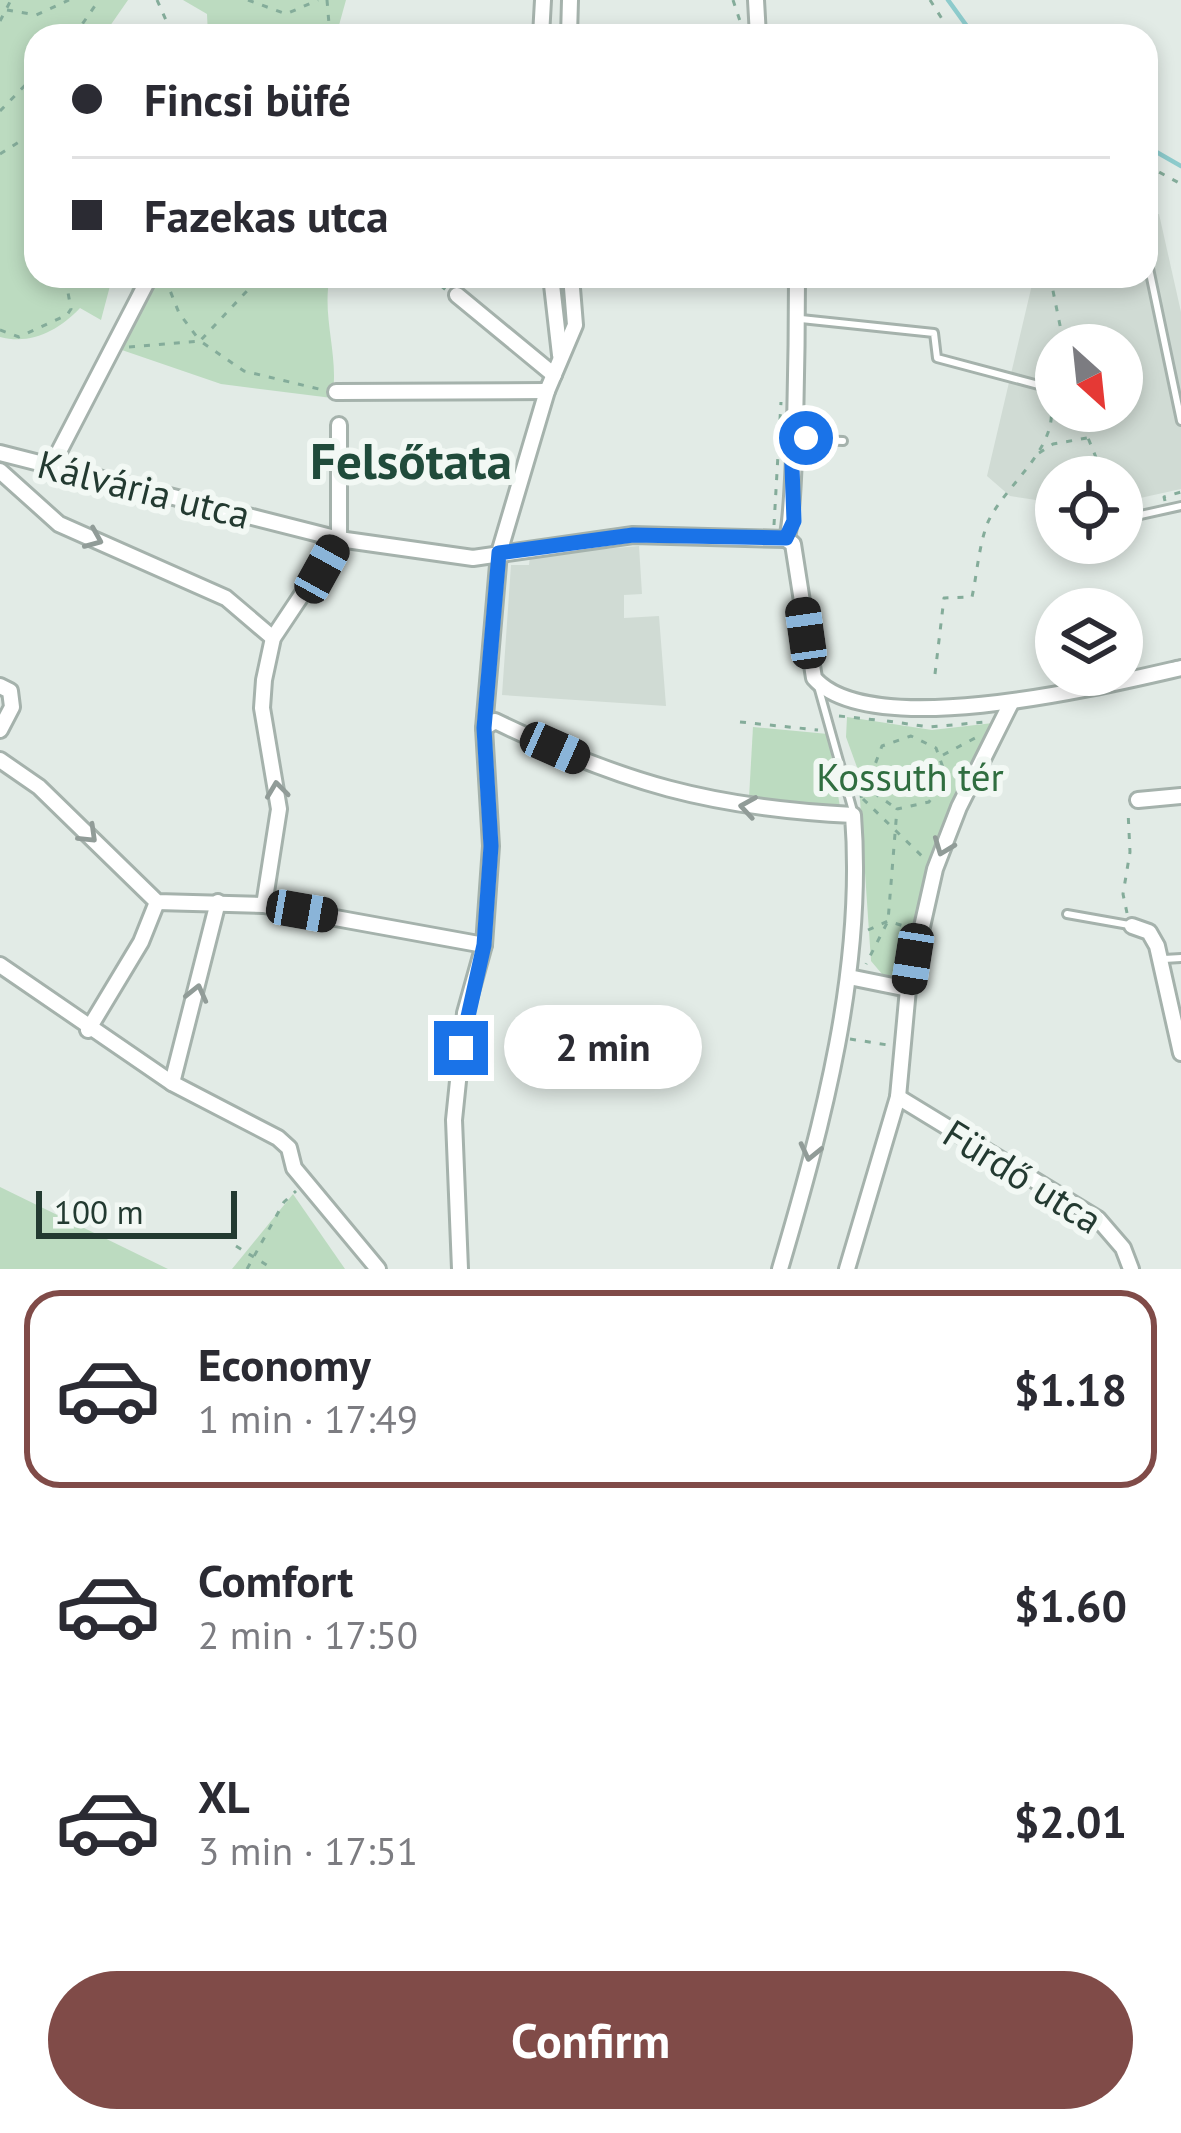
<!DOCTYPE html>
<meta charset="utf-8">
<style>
:root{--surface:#fff;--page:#f7f7f7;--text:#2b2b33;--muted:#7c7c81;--line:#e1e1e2;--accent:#804b48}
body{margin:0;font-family:"PT Sans",sans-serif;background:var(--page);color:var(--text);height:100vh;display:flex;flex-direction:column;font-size:45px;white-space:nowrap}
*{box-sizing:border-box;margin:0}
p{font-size:39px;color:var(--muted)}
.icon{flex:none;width:66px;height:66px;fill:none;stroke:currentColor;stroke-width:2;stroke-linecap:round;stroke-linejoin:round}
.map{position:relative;height:1269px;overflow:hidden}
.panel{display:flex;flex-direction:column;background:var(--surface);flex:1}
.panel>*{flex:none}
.guide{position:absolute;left:24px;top:24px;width:1134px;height:264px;border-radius:36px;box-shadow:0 6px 18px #0003;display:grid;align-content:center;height:264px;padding:0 48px;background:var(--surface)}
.needle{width:78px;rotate:153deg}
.tools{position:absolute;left:1035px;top:324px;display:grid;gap:24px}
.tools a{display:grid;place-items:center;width:108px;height:108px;border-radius:50%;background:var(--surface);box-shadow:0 6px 18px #0003;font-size:60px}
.scale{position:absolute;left:36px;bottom:30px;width:201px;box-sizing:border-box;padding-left:12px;border:6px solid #233a31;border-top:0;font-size:33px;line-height:42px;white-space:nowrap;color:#233a31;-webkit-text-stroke:9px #f2f8f4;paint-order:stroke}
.end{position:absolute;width:54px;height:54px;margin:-27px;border:15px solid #1a73e8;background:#fff;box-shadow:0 0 0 6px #fff}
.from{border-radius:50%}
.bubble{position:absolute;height:84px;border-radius:42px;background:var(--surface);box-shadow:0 6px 18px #0003;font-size:39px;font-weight:800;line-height:84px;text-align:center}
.car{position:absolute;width:36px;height:72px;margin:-36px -18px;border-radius:15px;box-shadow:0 0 9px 3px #0007;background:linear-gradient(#222 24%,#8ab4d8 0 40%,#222 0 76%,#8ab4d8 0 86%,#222 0)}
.guide b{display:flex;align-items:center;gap:42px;height:114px;font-size:45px}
.guide b+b{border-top:3px solid var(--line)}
.guide i{width:30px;height:30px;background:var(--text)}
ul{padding:21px 0 0;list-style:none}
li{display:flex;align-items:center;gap:36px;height:198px;margin:0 24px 18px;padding:0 24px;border:6px solid transparent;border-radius:36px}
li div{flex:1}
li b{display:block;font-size:45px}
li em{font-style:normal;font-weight:800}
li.current{border-color:var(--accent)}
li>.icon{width:108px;height:108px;stroke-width:1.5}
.action{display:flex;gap:24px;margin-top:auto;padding:24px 48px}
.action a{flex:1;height:138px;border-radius:72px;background:var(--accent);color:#fff;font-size:48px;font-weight:800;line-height:138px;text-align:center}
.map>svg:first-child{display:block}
</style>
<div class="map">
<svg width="1181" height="1269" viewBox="0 0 1181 1269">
<rect width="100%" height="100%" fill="#e2ebe6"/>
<g fill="#d0dbd4" fill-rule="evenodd">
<path d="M1159,214L1181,312V489L1122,502V477H1056V503L1010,496L987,476L1034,276H1146V216ZM1056,345H1122V411H1056Z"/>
<polygon points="639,546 642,594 624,595 624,618 659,616 666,706 502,695 511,565 529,565 530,555"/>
</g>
<g fill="#bcdbc0">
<path d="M0,0H128L103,36H36V276H95L111,282L101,320L80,308C58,331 31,345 0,337Z"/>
<polygon points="183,0 346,0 336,36 208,36 207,14"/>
<path d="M135,276H330C321,317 340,357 332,398L221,384L116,348Z"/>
<polygon points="847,717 932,730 993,723 951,804 903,970 895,976 882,974 871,961 858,770 846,737"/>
<polygon points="753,727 828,734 840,807 749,798"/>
<polygon points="0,1187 168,1269 0,1269"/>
<polygon points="293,1194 345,1269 232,1269"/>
</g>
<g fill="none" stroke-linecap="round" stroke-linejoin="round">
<g stroke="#8dcbcc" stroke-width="4.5">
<polyline points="948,0 974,36"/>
<polyline points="1146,146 1181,166"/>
</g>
<g stroke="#a5b2ac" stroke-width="12">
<g id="lane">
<polyline points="1146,254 1181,421"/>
<polyline points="801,319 934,333 937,358 1046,387"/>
<polyline points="819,440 843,441"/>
<polyline points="1127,518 1181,506"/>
<polyline points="818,686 853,811"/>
<polyline points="1067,914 1129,925"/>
<polyline points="1164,959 1181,958"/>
</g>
</g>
<g stroke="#a5b2ac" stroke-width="20">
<g id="street">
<polyline points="756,0 758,36"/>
<polyline points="541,36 543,0"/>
<polyline points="569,36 570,0"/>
<polyline points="551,276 560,355"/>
<polyline points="457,295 554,375"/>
<polyline points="336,392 547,391"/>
<polyline points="0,453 339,539 473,558 633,535 786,539"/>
<polyline points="52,465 150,276"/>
<polyline points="0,471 59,524 226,598 273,638"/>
<path d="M786,539L793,544L814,678C870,743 1107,685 1181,668"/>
<path d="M786,539C796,527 797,309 797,276"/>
<polyline points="0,686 10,691 12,707 0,730"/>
<path d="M484,728L495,721C623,783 711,808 853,815C865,968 823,1123 780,1269"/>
<polyline points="0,760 39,787 157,902 264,905 484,945"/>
<polyline points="1138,800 1181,796"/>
<polyline points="264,905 279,809 262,708 264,680 273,638 339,539 339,425"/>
<polyline points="1132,926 1149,932 1157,946 1181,1053"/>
<polyline points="0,965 172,1083 278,1138 289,1148 294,1168 378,1269"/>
<polyline points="849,977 908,989"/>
<polyline points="88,1030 141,942 157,902"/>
<polyline points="172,1083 218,902"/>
<polyline points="898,1097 1098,1219 1123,1248 1131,1269"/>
<polyline points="460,1269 454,1120 465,1013 484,945 491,846 484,728 499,553 547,391 575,325 571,276"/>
<polyline points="847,1269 898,1097 908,989 935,869 959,807 1011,703"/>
</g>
</g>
<g stroke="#84ac9a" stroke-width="3" stroke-dasharray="6 9" stroke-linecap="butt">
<polyline points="157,0 173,36"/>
<polyline points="248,0 286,14 318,0"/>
<polyline points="327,0 330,36"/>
<polyline points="733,0 744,33"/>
<polyline points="930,0 953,36"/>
<polyline points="7,10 36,15 69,0"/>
<polyline points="0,21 11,0"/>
<polyline points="74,36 99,0"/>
<polyline points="0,111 36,74"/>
<polyline points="0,154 36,131"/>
<polyline points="1146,165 1181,184"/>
<polyline points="36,183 36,191"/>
<polyline points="429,276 446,290"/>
<polyline points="1050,276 1064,345"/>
<polyline points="165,278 179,313 200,341 261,276"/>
<polyline points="0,330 19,337 67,315 71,309 65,276"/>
<polyline points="129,347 200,341 244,371 323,390"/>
<polyline points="1077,411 1104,477"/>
<polyline points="1039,453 1053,444 1087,438"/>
<polyline points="1165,501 1164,497 1181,492"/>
<polyline points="774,525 781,402"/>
<path d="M935,674L944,598L972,597C977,574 979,544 988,522C1006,483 1064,445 1049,398"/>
<polyline points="839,716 877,720"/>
<polyline points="887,721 930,727 985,722"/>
<polyline points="740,722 818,730"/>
<polyline points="943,755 977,737"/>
<polyline points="854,775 871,775 882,746 911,736 936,748 946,776 929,802 897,809 888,921 866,964"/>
<polyline points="859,777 862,803"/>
<polyline points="871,777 877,795 897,809"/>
<polyline points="863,799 925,859"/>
<polyline points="1127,913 1123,894 1130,852 1128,811"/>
<polyline points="868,930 888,921 910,928"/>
<polyline points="850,1039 888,1045"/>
<polyline points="236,1246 273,1269"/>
<polyline points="247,1269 284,1202 296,1191"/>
</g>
<use href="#lane" stroke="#fff" stroke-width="6"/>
<use href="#street" stroke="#fff" stroke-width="14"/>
</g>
<defs><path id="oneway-chevron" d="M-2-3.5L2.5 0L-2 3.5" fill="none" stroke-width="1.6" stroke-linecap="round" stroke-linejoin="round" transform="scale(3)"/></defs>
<g stroke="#919c98">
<use href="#oneway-chevron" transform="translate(94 539) rotate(23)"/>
<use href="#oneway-chevron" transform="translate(277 790) rotate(-97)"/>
<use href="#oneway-chevron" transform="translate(748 807) rotate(-171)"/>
<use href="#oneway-chevron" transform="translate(89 835) rotate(44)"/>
<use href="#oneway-chevron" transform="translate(943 847) rotate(111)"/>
<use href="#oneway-chevron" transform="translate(197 993) rotate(-76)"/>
<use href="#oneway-chevron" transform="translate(810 1152) rotate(103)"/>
</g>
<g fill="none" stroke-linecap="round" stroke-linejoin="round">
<polyline stroke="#1a73e8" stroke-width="15" points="461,1048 484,945 491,846 484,728 499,553 633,535 786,538 794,521 791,439 806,438"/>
</g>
<g text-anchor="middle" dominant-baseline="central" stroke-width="12" stroke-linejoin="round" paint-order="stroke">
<g font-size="39" fill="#233a31" stroke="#f2f8f4">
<text transform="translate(144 489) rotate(14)">Kálvária utca</text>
<text transform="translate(1023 1176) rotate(32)">Fürdő utca</text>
</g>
<g font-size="39" fill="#306e40" stroke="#f2f8f4">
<text x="910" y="776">Kossuth tér</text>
</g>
<g font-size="51" font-weight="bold" fill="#204b3b" stroke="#f2f8f4">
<text x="411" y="460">Felsőtata</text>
</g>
</g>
</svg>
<div class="tools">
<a><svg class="needle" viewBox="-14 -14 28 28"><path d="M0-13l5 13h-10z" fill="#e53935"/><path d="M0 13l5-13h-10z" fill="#7c7c81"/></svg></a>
<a><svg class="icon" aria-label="locate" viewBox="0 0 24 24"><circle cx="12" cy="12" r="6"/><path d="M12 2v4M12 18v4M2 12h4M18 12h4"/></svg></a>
<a><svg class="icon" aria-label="layers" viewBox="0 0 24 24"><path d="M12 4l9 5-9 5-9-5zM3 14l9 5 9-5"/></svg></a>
</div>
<div class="scale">100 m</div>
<i class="end from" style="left:806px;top:438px"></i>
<i class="end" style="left:461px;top:1048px"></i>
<div class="bubble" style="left:504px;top:1005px;width:198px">2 min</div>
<i class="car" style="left:322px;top:569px;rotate:29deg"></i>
<i class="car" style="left:806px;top:633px;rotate:352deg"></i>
<i class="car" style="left:555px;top:748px;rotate:114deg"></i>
<i class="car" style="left:302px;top:911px;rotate:100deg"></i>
<i class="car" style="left:913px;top:959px;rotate:189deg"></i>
<div class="guide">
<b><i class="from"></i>Fincsi büfé</b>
<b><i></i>Fazekas utca</b>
</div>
</div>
<section class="panel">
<ul>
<li class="current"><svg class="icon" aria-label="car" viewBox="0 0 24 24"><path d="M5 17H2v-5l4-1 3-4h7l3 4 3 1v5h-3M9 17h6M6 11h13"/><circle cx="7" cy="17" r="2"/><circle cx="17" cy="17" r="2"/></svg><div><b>Economy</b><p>1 min · 17:49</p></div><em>$1.18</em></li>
<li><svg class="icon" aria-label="car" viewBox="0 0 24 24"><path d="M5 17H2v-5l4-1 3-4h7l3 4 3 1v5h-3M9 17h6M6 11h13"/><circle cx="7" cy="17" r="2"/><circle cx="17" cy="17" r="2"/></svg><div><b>Comfort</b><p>2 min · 17:50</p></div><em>$1.60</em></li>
<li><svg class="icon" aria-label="car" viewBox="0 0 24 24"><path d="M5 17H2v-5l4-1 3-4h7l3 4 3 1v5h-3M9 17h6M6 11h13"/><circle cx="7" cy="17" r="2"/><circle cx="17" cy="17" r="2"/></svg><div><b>XL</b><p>3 min · 17:51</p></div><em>$2.01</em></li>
</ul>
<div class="action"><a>Confirm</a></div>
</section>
